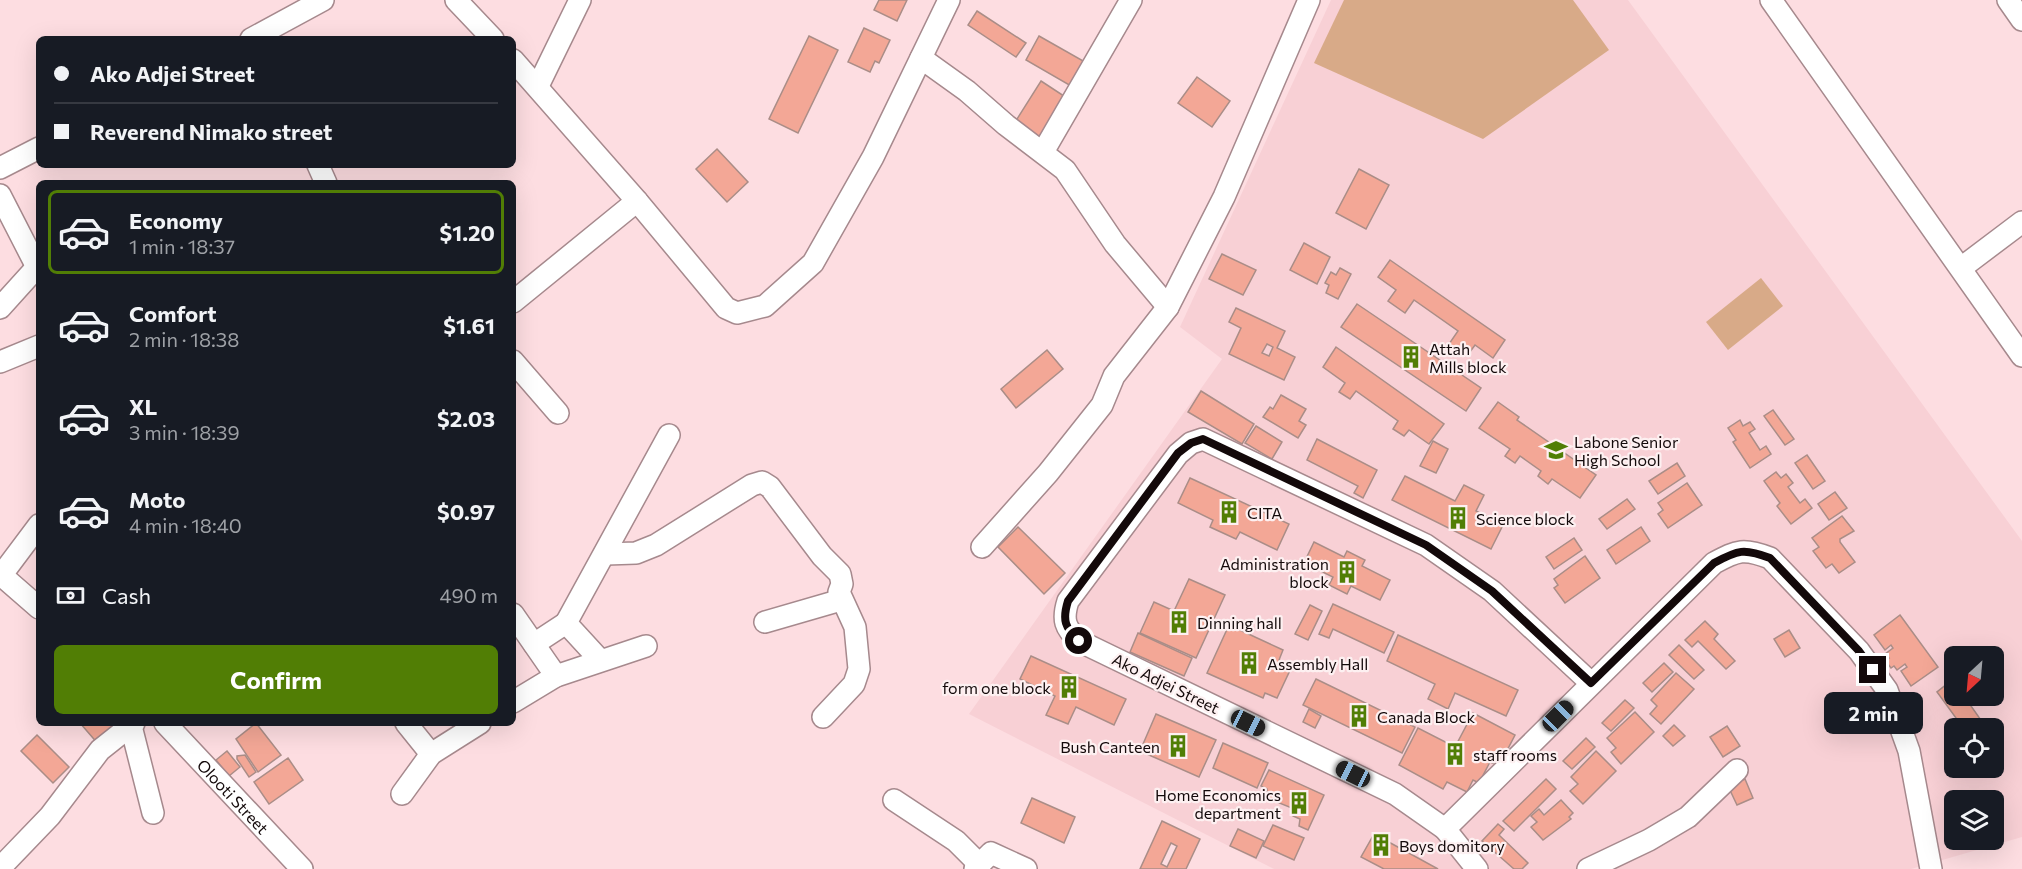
<!DOCTYPE html>
<meta charset="utf-8">
<style>
:root{--surface:#171b24;--page:#20242c;--text:#f1f3f6;--muted:#9ea1a6;--line:#363941;--accent:#517e05}
body{margin:0;font-family:Commissioner,sans-serif;background:var(--page);color:var(--text);height:100vh;display:flex;flex-direction:column;font-size:22px;white-space:nowrap}
*{box-sizing:border-box;margin:0}
p{font-size:20px;color:var(--muted)}
.icon{flex:none;width:33px;height:33px;fill:none;stroke:currentColor;stroke-width:2;stroke-linecap:round;stroke-linejoin:round}
.map{position:relative;flex:1;overflow:hidden}
.details{position:absolute;left:36px;top:180px;width:480px;height:546px;display:flex;flex-direction:column;background:var(--surface);border-radius:9px;box-shadow:0 6px 24px #0002}
.details>*{flex:none}
.hud{position:absolute;left:36px;top:36px;width:480px;height:132px;border-radius:9px;box-shadow:0 6px 24px #0002;display:grid;align-content:center;height:132px;padding:0 18px;background:var(--surface)}
.needle{width:39px;rotate:206deg}
.buttons{position:absolute;left:1944px;top:646px;display:grid;gap:12px}
.buttons a{display:grid;place-items:center;width:60px;height:60px;border-radius:9px;background:var(--surface);box-shadow:0 6px 24px #0002;font-size:30px}
.end{position:absolute;width:27px;height:27px;margin:-14px;border:8px solid #13090a;background:#fff;box-shadow:0 0 0 3px #fff}
.from{border-radius:50%}
.bubble{position:absolute;height:42px;border-radius:9px;background:var(--surface);box-shadow:0 6px 24px #0002;font-size:20px;font-weight:700;line-height:42px;text-align:center}
.car{position:absolute;width:18px;height:36px;margin:-18px -9px;border-radius:8px;box-shadow:0 0 4px 2px #0007;background:linear-gradient(#222 24%,#8ab4d8 0 40%,#222 0 76%,#8ab4d8 0 86%,#222 0)}
.hud b{display:flex;align-items:center;gap:21px;height:57px;font-size:22px}
.hud b+b{border-top:2px solid var(--line)}
.hud i{width:15px;height:15px;background:var(--text)}
ul{padding:10px 0 0;list-style:none}
li{display:flex;align-items:center;gap:18px;height:84px;margin:0 12px 9px;padding:0 6px;border:3px solid transparent;border-radius:9px}
li div{flex:1}
li b{display:block;font-size:22px}
li em{font-style:normal;font-weight:700}
li.on{border-color:var(--accent)}
li>.icon{width:54px;height:54px;stroke-width:1.5}
.pay{display:flex;align-items:center;gap:15px;height:66px;padding:0 18px;font-size:22px}
.pay p{margin-inline-start:auto}
.button{display:flex;gap:12px;margin-top:auto;padding:12px 18px}
.button a{flex:1;height:69px;border-radius:9px;background:var(--accent);color:#fff;font-size:24px;font-weight:700;line-height:69px;text-align:center}
.map>svg:first-child{display:block}
</style>
<div class="map">
<svg width="2022" height="869" viewBox="0 0 2022 869">
<rect width="100%" height="100%" fill="#fddde1"/>
<path fill="#f8d0d5" fill-rule="evenodd" d="M1331,0H1628L2022,541V837L1911,869H1274L969,714L1222,359L1180,327ZM1954,657H1994V696H1954ZM1954,729H1994V768H1954ZM1954,801H1994V840H1954Z"/>
<g fill="#d8aa88">
<polygon points="1344,0 1573,0 1609,50 1483,139 1314,63"/>
<polygon points="1761,278 1783,306 1728,350 1706,322"/>
</g>
<g fill="#f3a796" stroke="#aa8d87" stroke-width="1.5" fill-rule="evenodd">
<polygon points="879,0 907,0 897,21 874,10"/>
<polygon points="977,11 1026,43 1016,57 968,25"/>
<polygon points="864,28 890,40 879,63 875,61 870,72 848,62"/>
<polygon points="809,36 838,50 798,133 769,119"/>
<polygon points="1039,36 1085,62 1071,86 1026,60"/>
<polygon points="1197,77 1230,101 1212,127 1178,103"/>
<polygon points="1041,81 1067,98 1039,144 1012,127"/>
<polygon points="717,149 748,182 727,202 696,169"/>
<polygon points="1359,169 1389,185 1366,229 1336,213"/>
<polygon points="1304,243 1330,257 1317,284 1290,270"/>
<polygon points="1222,254 1256,270 1243,295 1209,279"/>
<polygon points="1390,260 1505,340 1493,358 1475,345 1467,356 1449,344 1458,331 1414,300 1405,313 1388,301 1396,290 1378,277"/>
<polygon points="1340,268 1351,274 1338,299 1326,293 1329,285 1325,283 1331,272 1336,275"/>
<polygon points="1357,304 1481,388 1466,411 1341,327"/>
<path d="M1236,308L1285,331L1277,348L1295,357L1284,380L1229,354L1241,328L1229,322ZM1267,344L1273,347L1269,356L1262,353Z"/>
<polygon points="1336,347 1444,424 1429,444 1409,430 1404,436 1393,429 1398,421 1356,391 1350,399 1339,392 1345,383 1323,367"/>
<polygon points="1047,350 1063,369 1016,408 1001,389"/>
<polygon points="1201,391 1254,424 1242,444 1188,412"/>
<polygon points="1281,395 1306,409 1299,421 1306,425 1298,438 1263,417 1270,407 1273,409"/>
<polygon points="1498,402 1519,417 1517,420 1596,475 1580,498 1552,479 1548,484 1538,476 1541,471 1520,456 1515,463 1505,456 1510,449 1479,428"/>
<polygon points="1773,410 1794,439 1785,445 1764,416"/>
<polygon points="1740,420 1743,426 1750,422 1755,429 1749,433 1760,450 1766,446 1771,454 1750,468 1733,442 1736,440 1728,428"/>
<polygon points="1256,426 1282,442 1272,459 1245,443"/>
<polygon points="1317,439 1377,470 1363,498 1354,493 1358,486 1307,460"/>
<polygon points="1433,441 1448,449 1436,473 1420,466"/>
<polygon points="1807,455 1825,481 1813,489 1795,463"/>
<polygon points="1677,463 1685,476 1658,494 1649,481"/>
<polygon points="1776,472 1781,478 1786,474 1793,483 1788,487 1800,503 1805,499 1812,508 1791,524 1777,506 1780,503 1764,481"/>
<polygon points="1405,476 1455,501 1464,485 1484,495 1476,511 1503,525 1491,549 1392,500"/>
<polygon points="1190,478 1289,524 1277,550 1240,532 1236,539 1210,527 1213,520 1178,503"/>
<polygon points="1687,483 1702,505 1668,528 1658,514 1663,510 1658,503"/>
<polygon points="1835,492 1847,508 1829,520 1818,504"/>
<polygon points="1627,499 1635,509 1607,529 1599,519"/>
<polygon points="1842,516 1854,531 1840,539 1840,542 1855,562 1839,573 1832,564 1826,568 1813,551 1819,547 1812,538"/>
<polygon points="1018,527 1065,573 1044,594 998,547"/>
<polygon points="1641,527 1650,541 1616,564 1607,550"/>
<polygon points="1574,538 1582,550 1554,569 1546,557"/>
<polygon points="1314,542 1344,557 1347,551 1365,560 1362,566 1390,580 1380,600 1351,586 1347,594 1329,585 1333,577 1304,563"/>
<polygon points="1585,556 1600,578 1565,603 1554,588 1558,585 1554,579"/>
<polygon points="1189,579 1225,595 1196,658 1140,633 1154,602 1174,611"/>
<polygon points="1333,604 1394,632 1384,653 1333,629 1329,638 1319,634"/>
<polygon points="1310,605 1322,611 1308,640 1295,634"/>
<polygon points="1900,615 1938,667 1911,686 1901,671 1907,667 1905,664 1897,670 1894,666 1891,668 1885,660 1889,658 1885,654 1893,648 1891,645 1885,650 1874,635"/>
<polygon points="1705,621 1718,634 1714,639 1735,661 1726,669 1698,641 1692,647 1685,640"/>
<polygon points="1229,625 1283,650 1279,660 1292,666 1277,698 1265,693 1263,698 1207,673"/>
<polygon points="1789,630 1800,648 1785,657 1774,639"/>
<polygon points="1138,633 1192,658 1184,676 1130,652"/>
<polygon points="1398,635 1518,690 1506,716 1455,693 1448,709 1428,699 1435,684 1387,661"/>
<polygon points="1679,645 1704,670 1694,679 1669,655"/>
<polygon points="1031,656 1126,699 1114,725 1076,707 1068,724 1046,715 1055,696 1020,679"/>
<polygon points="1664,663 1673,672 1652,692 1643,683"/>
<polygon points="1676,673 1694,689 1661,724 1650,714 1657,706 1651,700"/>
<polygon points="1316,679 1415,727 1402,753 1303,705"/>
<polygon points="1952,680 1954,696 1964,696 1983,723 1974,729 1964,729 1937,692"/>
<polygon points="1625,700 1634,708 1611,731 1602,723"/>
<polygon points="1309,709 1321,716 1315,728 1303,722"/>
<polygon points="1635,712 1654,732 1621,764 1611,752 1616,748 1607,738"/>
<polygon points="1473,713 1515,735 1499,766 1490,762 1479,783 1473,780 1467,792 1447,782 1443,789 1399,765 1418,728 1455,747"/>
<polygon points="1156,714 1216,740 1199,777 1140,751"/>
<polygon points="80,723 125,723 99,745"/>
<polygon points="256,723 281,755 258,772 236,739"/>
<polygon points="1674,725 1685,736 1673,746 1663,736"/>
<polygon points="1727,726 1740,746 1723,757 1710,737"/>
<polygon points="37,735 69,767 53,783 21,751"/>
<polygon points="1586,738 1595,747 1572,769 1563,761"/>
<polygon points="1223,743 1268,763 1257,788 1213,768"/>
<polygon points="227,751 240,767 229,776 216,760"/>
<polygon points="1596,751 1616,771 1583,804 1570,791 1578,784 1571,777"/>
<polygon points="245,755 256,772 249,777 237,759 237,756"/>
<polygon points="288,758 303,780 269,804 254,782"/>
<polygon points="1269,770 1324,795 1308,830 1299,826 1300,819 1293,816 1292,808 1267,798 1267,789 1261,786"/>
<polygon points="1546,779 1556,789 1514,831 1503,821"/>
<polygon points="1745,779 1753,798 1737,805 1728,786"/>
<polygon points="1032,798 1075,817 1064,843 1021,823"/>
<polygon points="1561,800 1573,813 1569,817 1571,819 1543,840 1531,827 1537,822 1531,816 1539,809 1544,815"/>
<path d="M1162,821L1200,839L1186,869H1140ZM1171,843L1177,846L1167,867L1161,864Z"/>
<polygon points="1498,824 1504,829 1499,835 1528,863 1522,869 1514,869 1482,841"/>
<polygon points="1273,825 1304,838 1294,860 1263,846"/>
<polygon points="1238,829 1264,841 1256,858 1230,846"/>
<polygon points="1374,834 1438,869 1384,869 1361,857"/>
</g>
<g fill="none" stroke-linecap="round" stroke-linejoin="round">
<g stroke="#a6898d" stroke-width="24">
<g id="minor">
<polyline points="456,0 493,39"/>
<polyline points="1771,0 2022,356"/>
<polyline points="2008,0 2022,20"/>
<polyline points="251,39 323,0"/>
<polyline points="921,58 967,91 1006,125 1065,170 1115,244 1168,307"/>
<polyline points="513,60 637,201 726,308 737,313 765,306 813,263 873,157 949,0"/>
<polyline points="538,86 580,0"/>
<polyline points="1043,152 1131,0"/>
<polyline points="318,165 326,183"/>
<polyline points="0,168 39,148"/>
<polyline points="0,195 39,271"/>
<polyline points="1961,268 2022,222"/>
<polyline points="513,302 637,201"/>
<polyline points="0,308 37,267"/>
<polyline points="513,361 558,413"/>
<polyline points="0,362 39,346"/>
<polyline points="982,547 1048,473 1102,405 1114,376 1168,307 1224,197 1309,0"/>
<polyline points="606,554 636,553 656,545 752,485 762,482 770,487 822,556 840,574 842,584 839,592 855,627 859,669 854,684 823,717"/>
<polyline points="0,574 39,608"/>
<polyline points="0,577 39,525"/>
<polyline points="513,614 556,676"/>
<polyline points="765,622 841,600"/>
<polyline points="534,644 566,623"/>
<polyline points="600,660 566,623 669,435"/>
<polyline points="513,702 556,676 646,646"/>
<path id="s1" d="M165,723L302,869"/>
<polyline points="406,723 431,754"/>
<polyline points="131,726 153,813"/>
<polyline points="402,794 431,754 480,723"/>
<polyline points="894,800 956,841 979,864"/>
<path d="M1445,829L1714,563C1738,550 1744,548 1770,558L1859,651L1887,690L1909,751L1931,869"/>
<polyline points="0,868 50,816 100,750 134,723"/>
<polyline points="975,869 991,853 1026,869"/>
<path d="M1477,869L1445,829L1395,794L1079,641C1065,628 1062,620 1068,601L1178,454L1191,443L1203,439L1426,545L1492,591L1591,683"/>
<polyline points="1588,869 1649,840 1688,817 1737,770"/>
</g>
</g>
<use href="#minor" stroke="#fff" stroke-width="21"/>
</g>
<g fill="none" stroke-linecap="round" stroke-linejoin="round">
<path stroke="#13090a" stroke-width="8" d="M1079,641C1065,628 1062,620 1068,601L1178,453L1191,443L1203,439L1426,545L1492,591L1591,683L1714,563C1738,550 1744,548 1770,558L1859,651L1873,670"/>
</g>
<defs>
<g id="building-bare" transform="scale(1.8)"><path d="M-4-6H4V6H1V3H-1V6H-4ZM-2.5-4.3h1.7v1.8h-1.7ZM.8-4.3h1.7v1.8H.8ZM-2.5-1h1.7V.8h-1.7ZM.8-1h1.7V.8H.8Z" fill="#517e05" stroke="#fdf0f1" stroke-width="2.5" paint-order="stroke"/></g>
<g id="school-bare" transform="scale(1.8)"><path d="M0-5L7-2L0 1L-7-2ZM-4 1L0 2.5L4 1V4Q0 6-4 4Z" fill="#517e05" stroke="#fdf0f1" stroke-width="2.5" paint-order="stroke"/></g>
</defs>
<g fill-rule="evenodd">
<use href="#building-bare" x="1411" y="357"/>
<use href="#school-bare" x="1556" y="450"/>
<use href="#building-bare" x="1229" y="512"/>
<use href="#building-bare" x="1458" y="518"/>
<use href="#building-bare" x="1347" y="572"/>
<use href="#building-bare" x="1179" y="622"/>
<use href="#building-bare" x="1249" y="663"/>
<use href="#building-bare" x="1069" y="687"/>
<use href="#building-bare" x="1359" y="716"/>
<use href="#building-bare" x="1178" y="746"/>
<use href="#building-bare" x="1455" y="754"/>
<use href="#building-bare" x="1299" y="803"/>
<use href="#building-bare" x="1381" y="845"/>
</g>
<g text-anchor="middle" dominant-baseline="central" stroke-width="4.5" stroke-linejoin="round" paint-order="stroke">
<g font-size="16" fill="#13090a" stroke="#fdf0f1" text-anchor="start">
<text x="1429" y="348">Attah<tspan x="1429" dy="18">Mills block</tspan></text>
<text x="1574" y="441">Labone Senior<tspan x="1574" dy="18">High School</tspan></text>
<text x="1247" y="512">CITA</text>
<text x="1476" y="518">Science block</text>
<text x="1329" y="563" text-anchor="end">Administration<tspan x="1329" dy="18">block</tspan></text>
<text x="1197" y="622">Dinning hall</text>
<text x="1267" y="663">Assembly Hall</text>
<text x="1051" y="687" text-anchor="end">form one block</text>
<text x="1377" y="716">Canada Block</text>
<text x="1160" y="746" text-anchor="end">Bush Canteen</text>
<text x="1473" y="754">staff rooms</text>
<text x="1281" y="794" text-anchor="end">Home Economics<tspan x="1281" dy="18">department</tspan></text>
<text x="1399" y="845">Boys domitory</text>
</g>
<g font-size="16" fill="#13090a" stroke="#fdf0f1">
<text transform="translate(1166 683) rotate(26)">Ako Adjei Street</text>
<text stroke="none"><textPath href="#s1" startOffset="100">Olooti Street</textPath></text>
</g>
</g>
</svg>
<div class="buttons">
<a><svg class="needle" viewBox="-14 -14 28 28"><path d="M0-13l5 13h-10z" fill="#e53935"/><path d="M0 13l5-13h-10z" fill="#9ea1a6"/></svg></a>
<a><svg class="icon" aria-label="locate" viewBox="0 0 24 24"><circle cx="12" cy="12" r="6"/><path d="M12 2v4M12 18v4M2 12h4M18 12h4"/></svg></a>
<a><svg class="icon" aria-label="layers" viewBox="0 0 24 24"><path d="M12 4l9 5-9 5-9-5zM3 14l9 5 9-5"/></svg></a>
</div>
<i class="end from" style="left:1079px;top:641px"></i>
<i class="end" style="left:1873px;top:670px"></i>
<div class="bubble" style="left:1824px;top:692px;width:99px">2 min</div>
<i class="car" style="left:1558px;top:716px;rotate:45deg"></i>
<i class="car" style="left:1248px;top:723px;rotate:116deg"></i>
<i class="car" style="left:1353px;top:774px;rotate:296deg"></i>
<div class="hud">
<b><i class="from"></i>Ako Adjei Street</b>
<b><i></i>Reverend Nimako street</b>
</div>
<section class="details">
<ul>
<li class="on"><svg class="icon" aria-label="car" viewBox="0 0 24 24"><path d="M5 17H2v-5l4-1 3-4h7l3 4 3 1v5h-3M9 17h6M6 11h13"/><circle cx="7" cy="17" r="2"/><circle cx="17" cy="17" r="2"/></svg><div><b>Economy</b><p>1 min · 18:37</p></div><em>$1.20</em></li>
<li><svg class="icon" aria-label="car" viewBox="0 0 24 24"><path d="M5 17H2v-5l4-1 3-4h7l3 4 3 1v5h-3M9 17h6M6 11h13"/><circle cx="7" cy="17" r="2"/><circle cx="17" cy="17" r="2"/></svg><div><b>Comfort</b><p>2 min · 18:38</p></div><em>$1.61</em></li>
<li><svg class="icon" aria-label="car" viewBox="0 0 24 24"><path d="M5 17H2v-5l4-1 3-4h7l3 4 3 1v5h-3M9 17h6M6 11h13"/><circle cx="7" cy="17" r="2"/><circle cx="17" cy="17" r="2"/></svg><div><b>XL</b><p>3 min · 18:39</p></div><em>$2.03</em></li>
<li><svg class="icon" aria-label="car" viewBox="0 0 24 24"><path d="M5 17H2v-5l4-1 3-4h7l3 4 3 1v5h-3M9 17h6M6 11h13"/><circle cx="7" cy="17" r="2"/><circle cx="17" cy="17" r="2"/></svg><div><b>Moto</b><p>4 min · 18:40</p></div><em>$0.97</em></li>
</ul>
<div class="pay"><svg class="icon" aria-label="cash" viewBox="0 0 24 24"><path d="M3 7h18v10H3z"/><circle cx="12" cy="12" r="2"/></svg>Cash<p>490 m</p></div>
<div class="button"><a>Confirm</a></div>
</section>
</div>
